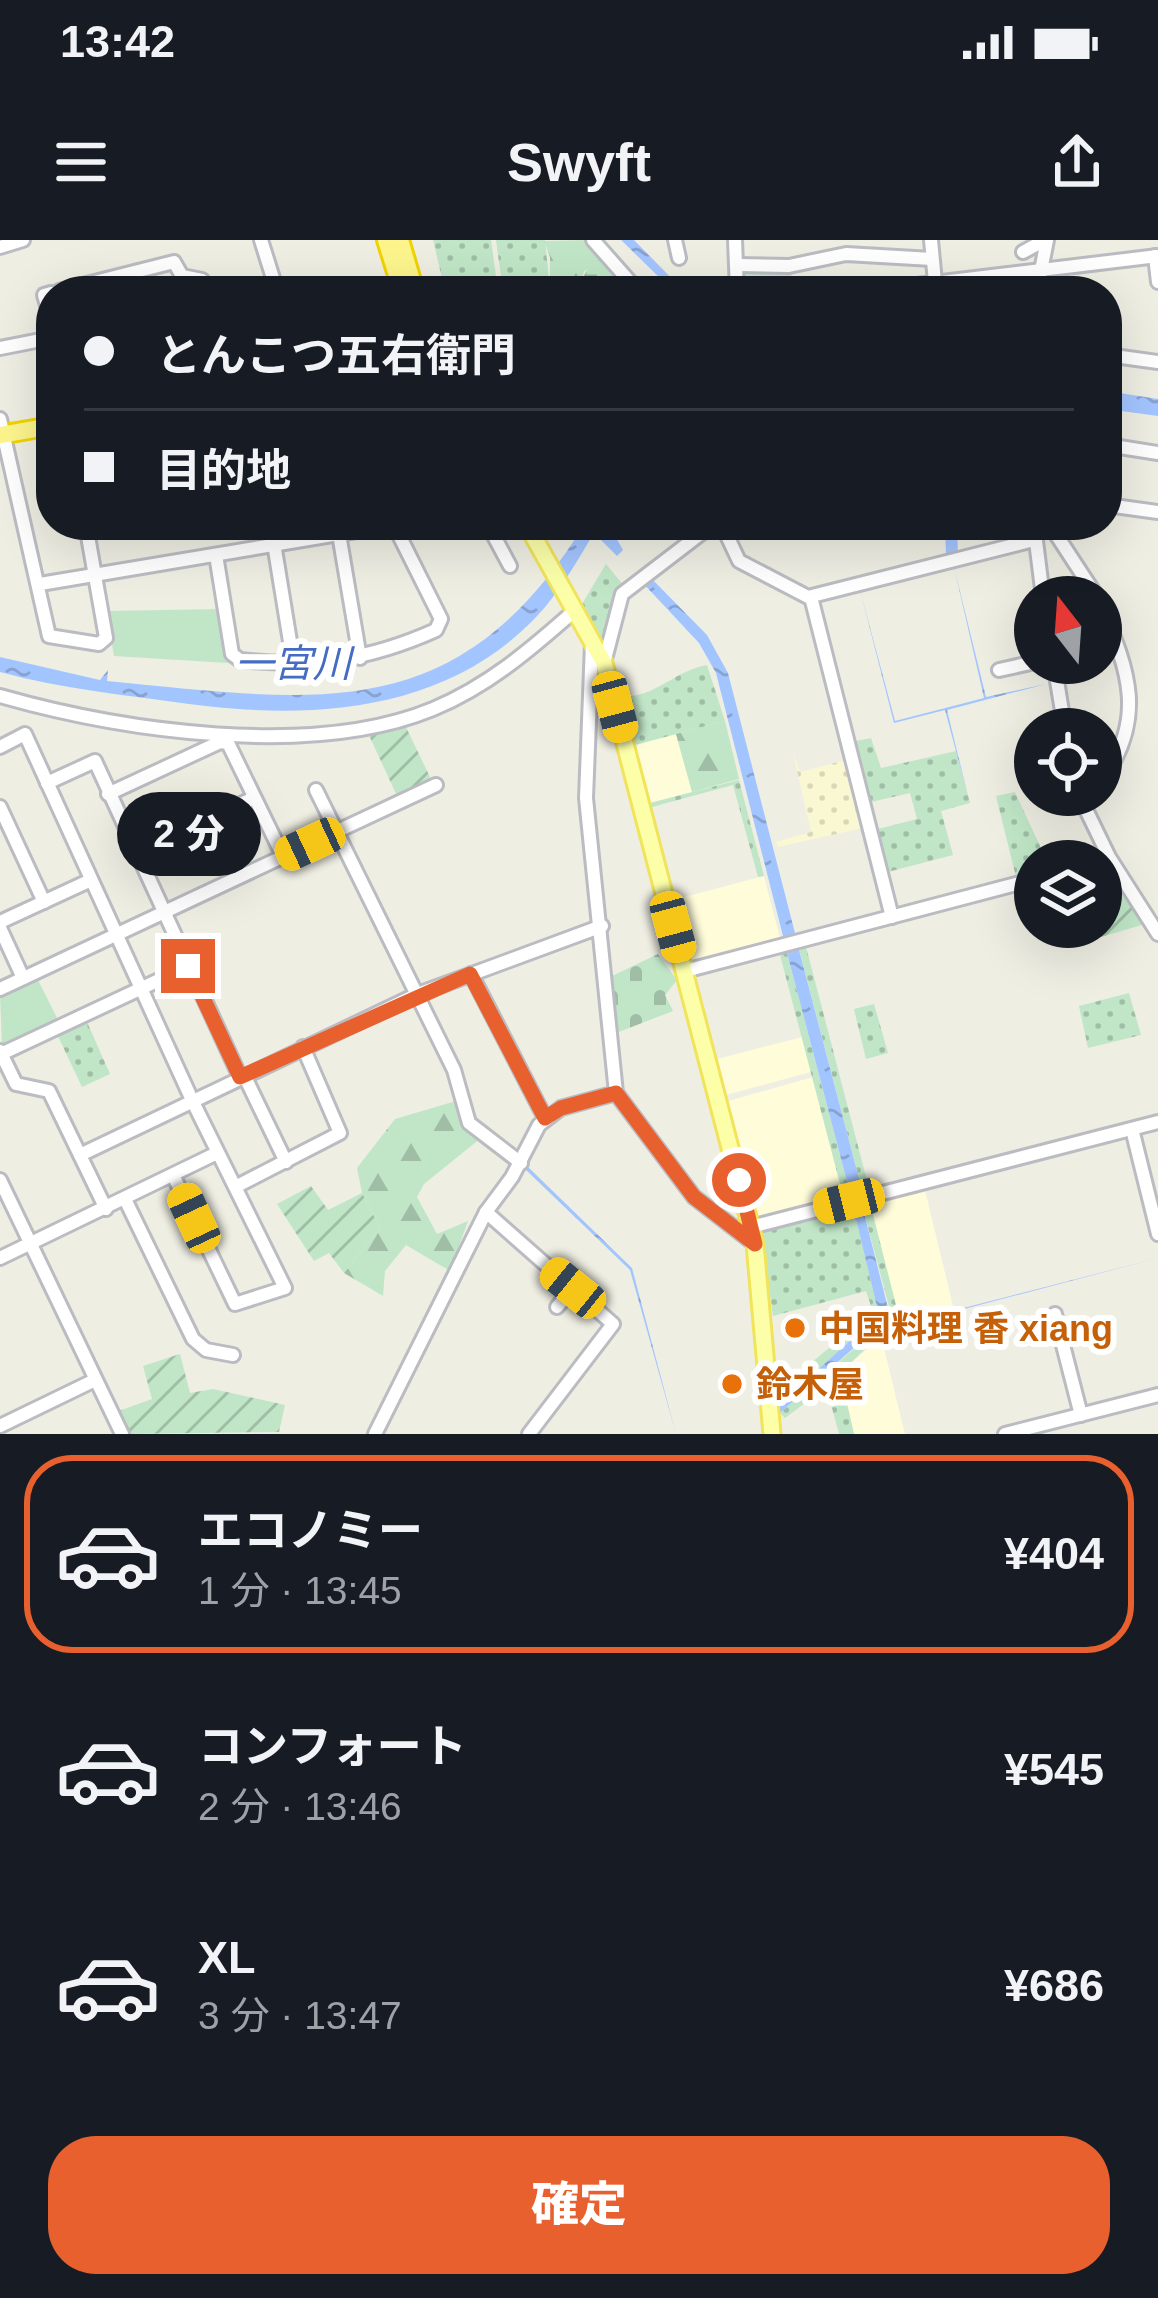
<!DOCTYPE html>
<html lang="ja">
<meta charset="utf-8">
<style>
:root{--surface:#171b24;--page:#242831;--text:#f1f3f6;--muted:#9ea1a6;--line:#363941;--accent:#e9602f}
body{margin:0;font-family:Helvetica,"Noto Sans JP",sans-serif;background:var(--page);color:var(--text);height:100vh;display:flex;flex-direction:column;font-size:45px;white-space:nowrap}
*{box-sizing:border-box;margin:0}
p{font-size:39px;color:var(--muted)}
.icon{flex:none;width:66px;height:66px;fill:none;stroke:currentColor;stroke-width:2;stroke-linecap:round;stroke-linejoin:round}
.map{position:relative;height:1194px;overflow:hidden}
.details{display:flex;flex-direction:column;background:var(--surface);flex:1}
.details>*{flex:none}
.guide{position:absolute;left:36px;top:36px;width:1086px;height:264px;border-radius:48px;box-shadow:0 12px 48px #0002;display:grid;align-content:center;height:264px;padding:0 48px;background:var(--surface)}
.needle{width:78px;rotate:343deg}
.fabs{position:absolute;left:1014px;top:336px;display:grid;gap:24px}
.fabs a{display:grid;place-items:center;width:108px;height:108px;border-radius:50%;background:var(--surface);box-shadow:0 12px 48px #0002;font-size:60px}
.end{position:absolute;width:54px;height:54px;margin:-27px;border:15px solid #e9602f;background:#fff;box-shadow:0 0 0 6px #fff}
.from{border-radius:50%}
.bubble{position:absolute;height:84px;border-radius:42px;background:var(--surface);box-shadow:0 12px 48px #0002;font-size:39px;font-weight:800;line-height:84px;text-align:center}
.car{position:absolute;width:36px;height:72px;margin:-36px -18px;border-radius:15px;box-shadow:0 0 9px 3px #0007;background:linear-gradient(#f5c518 24%,#345 0 40%,#f5c518 0 76%,#345 0 86%,#f5c518 0)}
.guide b{display:flex;align-items:center;gap:42px;height:114px;font-size:45px}
.guide b+b{border-top:3px solid var(--line)}
.guide i{width:30px;height:30px;background:var(--text)}
ul{padding:21px 0 0;list-style:none}
li{display:flex;align-items:center;gap:36px;height:198px;margin:0 24px 18px;padding:0 24px;border:6px solid transparent;border-radius:48px}
li div{flex:1}
li b{display:block;font-size:45px}
li em{font-style:normal;font-weight:800}
li.on{border-color:var(--accent)}
li>.icon{width:108px;height:108px;stroke-width:1.5}
.primary-button{display:flex;gap:24px;margin-top:auto;padding:24px 48px}
.primary-button a{flex:1;height:138px;border-radius:48px;background:var(--accent);color:#fff;font-size:48px;font-weight:800;line-height:138px;text-align:center}
.status{display:flex;justify-content:space-between;align-items:center;height:84px;padding:0 60px;background:var(--surface);direction:ltr}
.status svg{height:33px;fill:currentColor}
header{display:flex;justify-content:space-between;align-items:center;height:156px;padding:0 48px;background:var(--surface);font-size:54px;font-weight:800}
.map>svg:first-child{display:block}
</style>
<div class="status"><b>13:42</b><svg viewBox="0 0 49 12"><path d="M0 12V9h3v3zM5 12V6h3v6zM10 12V3h3v9zM15 12V0h3v12zM26 1h20v11H26zM47 4h2v5h-2z"/></svg></div>
<header><svg class="icon" aria-label="menu" viewBox="0 0 24 24"><path d="M4 6h16M4 12h16M4 18h16"/></svg>Swyft<svg class="icon" aria-label="share" viewBox="0 0 24 24"><path d="M12 15V3M7 8l5-5 5 5M5 13v7h14v-7"/></svg></header>
<div class="map">
<svg width="1158" height="1194" viewBox="0 0 1158 1194">
<defs>
<pattern id="grass-dots" width="8" height="8" patternUnits="userSpaceOnUse" patternTransform="scale(3)"><rect width="8" height="8" fill="#c0e6c7"/><path d="M2 2h.1M6 6h.1" fill="none" stroke="#9fbea5" stroke-width="1.8" stroke-linecap="round"/></pattern>
<pattern id="forest-firs" width="22" height="20" patternUnits="userSpaceOnUse" patternTransform="scale(3)"><rect width="22" height="20" fill="#c0e6c7"/><path d="M5 1l3.5 6h-7zM16 11l3.5 6h-7z" fill="#9fbea5"/></pattern>
<pattern id="wetland-marsh" width="20" height="14" patternUnits="userSpaceOnUse" patternTransform="scale(3)"><rect width="20" height="14" fill="#c0e6c7"/><path d="M1 5h8M5 5V1M11 12h8M15 12V8" fill="none" stroke="#9fbea5"/></pattern>
<pattern id="sand-dots" width="8" height="8" patternUnits="userSpaceOnUse" patternTransform="scale(3)"><rect width="8" height="8" fill="#faf8d3"/><path d="M2 2h.1M6 6h.1" fill="none" stroke="#d9d7b8" stroke-width="1.8" stroke-linecap="round"/></pattern>
<pattern id="cemetery-stones" width="16" height="16" patternUnits="userSpaceOnUse" patternTransform="scale(3)"><rect width="16" height="16" fill="#c0e6c7"/><path d="M2 7V4a2 2 0 0 1 4 0v3zM10 15v-3a2 2 0 0 1 4 0v3z" fill="#9fbea5"/></pattern>
<pattern id="garden-furrows" width="10" height="10" patternUnits="userSpaceOnUse" patternTransform="scale(3)"><rect width="10" height="10" fill="#c0e6c7"/><path d="M-1 1l2-2M0 10L10 0M9 11l2-2" fill="none" stroke="#9fbea5"/></pattern>
<pattern id="water-ripples" width="26" height="14" patternUnits="userSpaceOnUse" patternTransform="scale(3)"><rect width="26" height="14" fill="#a3c5ff"/><path d="M2 4q2-2 4 0t4 0M15 11q2-2 4 0t4 0" fill="none" stroke="#88a3d2"/></pattern>
</defs>
<rect width="100%" height="100%" fill="#eeeee3"/>
<g fill="#fefcd9">
<polygon points="676,494 692,552 650,563 635,505"/>
<polygon points="764,636 781,702 692,725 676,659"/>
<polygon points="802,797 811,832 726,855 717,819"/>
<polygon points="820,835 851,956 759,980 728,861"/>
<polygon points="924,946 954,1070 897,1085 898,1073 869,959"/>
<polygon points="881,1096 905,1194 854,1194 840,1133"/>
</g>
<g fill="url(#grass-dots)">
<polygon points="433,0 491,0 498,51 445,51"/>
<polygon points="496,0 545,0 550,51 503,51"/>
<polygon points="791,29 793,50 740,50 741,30"/>
<polygon points="606,324 625,347 605,409 582,364"/>
<path d="M707,425L725,481L635,505L622,456C654,459 675,430 707,425Z"/>
<polygon points="871,498 881,528 956,511 970,563 941,571 953,615 884,633 874,590 917,579 910,553 867,563 852,502"/>
<polygon points="739,540 764,636 758,637 733,545 652,567 650,563"/>
<polygon points="1015,552 1047,621 1035,621 1035,636 1017,641 996,556"/>
<polygon points="805,703 870,952 863,954 798,705"/>
<polygon points="786,709 851,957 844,959 779,711"/>
<polygon points="1129,753 1141,795 1088,808 1079,766"/>
<polygon points="874,764 888,813 866,819 854,769"/>
<polygon points="80,781 87,782 110,834 82,847 56,792"/>
<polygon points="869,959 899,1077 840,1133 854,1194 839,1194 829,1157 813,1157 785,1178 780,1173 886,1081 890,1070 861,961"/>
<polygon points="852,963 879,1075 779,1164 778,1150 873,1072 866,1051 773,1076 761,989"/>
</g>
<g fill="url(#forest-firs)">
<polygon points="589,0 606,20 584,31 581,41 594,51 550,51 550,17 544,1"/>
<polygon points="725,481 739,539 692,552 676,494"/>
<polygon points="456,861 481,898 424,944 417,957 437,994 468,981 450,1031 406,1005 385,1031 383,1056 344,1033 380,988 362,953 357,928 395,879"/>
</g>
<polygon fill="url(#wetland-marsh)" points="606,20 635,51 594,51 581,41 590,25"/>
<polygon fill="url(#sand-dots)" points="793,513 800,532 850,519 867,587 778,607 776,602 811,592"/>
<polygon fill="url(#cemetery-stones)" points="658,714 677,740 665,755 673,771 616,793 612,736"/>
<g fill="#c0e6c7">
<polygon points="220,369 228,423 114,416 106,371"/>
<polygon points="37,738 59,782 2,805 0,755"/>
</g>
<g fill="url(#garden-furrows)">
<polygon points="403,481 430,537 429,544 398,558 367,491"/>
<polygon points="1106,621 1145,684 1101,697 1094,687 1101,687 1101,624"/>
<polygon points="311,946 328,970 362,953 380,988 344,1033 329,1013 314,1021 277,964"/>
<polygon points="180,1114 190,1153 213,1149 285,1165 279,1192 127,1194 116,1172 152,1159 143,1126"/>
</g>
<g fill="url(#water-ripples)">
<polygon points="621,0 634,0 684,51 665,43 656,50 663,41"/>
<polygon points="1107,151 1158,159 1158,176 1107,169"/>
<path d="M584,285H609L623,310L617,316L594,293C577,321 560,352 537,376C446,473 310,480 189,464C125,455 63,449 0,432V417L100,440L108,430L107,441C317,461 457,490 584,285Z"/>
<polygon points="954,327 986,457 1046,444 947,470 968,556 945,470 894,483 860,350 895,481 984,458"/>
<polygon points="648,335 707,395 728,433 796,697 784,700 716,433 699,403 641,341"/>
<polygon points="798,706 863,954 851,957 786,709"/>
<polygon points="549,883 527,926 632,1028 676,1194 630,1030 525,929 494,971 578,1045 492,971 509,953"/>
<polygon points="861,961 890,1076 780,1173 779,1164 879,1075 852,963"/>
<polygon points="1158,1018 896,1087 892,1085 897,1085"/>
</g>
<g fill="none" stroke-linecap="round" stroke-linejoin="round">
<polyline stroke="#a3c5ff" stroke-width="12" points="951,285 952,315"/>
<g stroke="#bbbcc2" stroke-width="18">
<g id="minor">
<polyline points="261,0 277,51"/>
<polyline points="593,0 638,51"/>
<polyline points="675,0 679,18"/>
<polyline points="735,0 737,51"/>
<polyline points="931,0 935,42"/>
<polyline points="0,7 23,0"/>
<polyline points="1023,12 1045,0"/>
<polyline points="1155,16 1158,42"/>
<polyline points="738,25 789,26 846,14 932,19"/>
<polyline points="59,51 174,22 182,36 202,40 207,51"/>
<polyline points="867,51 1158,16"/>
<polyline points="1037,51 1047,0"/>
<polyline points="51,53 44,55 51,79"/>
<polyline points="0,108 51,98"/>
<polyline points="1107,115 1158,122"/>
<polyline points="0,179 49,396 99,404 106,398 86,285"/>
<polyline points="1107,205 1158,213"/>
<polyline points="1107,265 1158,272"/>
<polyline points="271,285 294,426"/>
<polyline points="488,285 510,326"/>
<polyline points="722,285 739,321 808,357 1034,300"/>
<polyline points="1034,285 1043,357"/>
<polyline points="1050,285 1097,357"/>
<polyline points="339,294 360,418"/>
<path d="M216,315L232,414L240,420C313,428 369,420 436,390L441,379L394,285"/>
<polyline points="40,344 392,285"/>
<polyline points="811,357 892,677"/>
<path d="M1101,366C1130,432 1146,480 1101,542"/>
<polyline points="592,404 586,558 616,853 694,957 755,1004"/>
<polyline points="604,423 622,354 712,285"/>
<polyline points="1054,423 1065,489"/>
<polyline points="999,430 1035,422"/>
<path d="M0,456C123,491 312,519 433,469C488,446 530,410 574,371"/>
<polyline points="0,507 25,494 192,860 285,1048 235,1064 173,935"/>
<polyline points="47,543 95,521 240,837"/>
<polyline points="316,550 454,830 469,883 521,923"/>
<polyline points="108,554 220,502 228,503 283,616"/>
<polyline points="1079,555 1109,617 1158,694"/>
<polyline points="0,567 44,662"/>
<polyline points="136,612 254,558"/>
<polyline points="0,682 91,640"/>
<polyline points="0,688 23,738"/>
<polyline points="685,731 1035,639"/>
<polyline points="471,734 545,878"/>
<polyline points="0,749 436,545"/>
<polyline points="0,811 16,844 49,851 106,969"/>
<polyline points="1,814 189,726"/>
<polyline points="244,835 286,922"/>
<polyline points="1132,889 1158,994"/>
<polyline points="80,915 418,754 602,686"/>
<polyline points="0,940 122,1194"/>
<polyline points="237,946 340,893 303,807"/>
<polyline points="125,959 193,1099 206,1110 233,1115"/>
<polyline points="486,972 613,1084 529,1194"/>
<polyline points="751,987 1158,882"/>
<polyline points="0,1018 217,913"/>
<polyline points="557,1067 573,1048"/>
<polyline points="1055,1074 1081,1175"/>
<polyline points="0,1186 95,1140"/>
<polyline points="375,1194 486,972 512,937 539,885 561,868 616,853"/>
<polyline points="1005,1194 1158,1155"/>
</g>
</g>
<g stroke="#f1e35a" stroke-width="21">
<polyline id="major" points="527,285 604,423 755,1004 772,1194"/>
</g>
<g stroke="#f1d301" stroke-width="22">
<g id="highway">
<polyline points="386,0 402,51"/>
<polyline points="400,0 415,51"/>
<polyline points="0,195 51,186"/>
</g>
</g>
<use href="#minor" stroke="#fff" stroke-width="12"/>
<use href="#major" stroke="#fcffa8" stroke-width="15"/>
<use href="#highway" stroke="#fdf58c" stroke-width="16"/>
</g>
<g fill="none" stroke-linecap="round" stroke-linejoin="round">
<polyline stroke="#e9602f" stroke-width="15" points="188,726 240,837 470,734 545,878 561,868 616,853 694,957 755,1004 739,940"/>
</g>
<g fill="#e8710a" stroke="#fff" stroke-width="4.5">
<circle cx="795" cy="1088" r="12"/>
<circle cx="732" cy="1144" r="12"/>
</g>
<g text-anchor="middle" dominant-baseline="central" stroke-width="12" stroke-linejoin="round" paint-order="stroke">
<g font-size="36" font-weight="bold" fill="#c56008" stroke="#fff" text-anchor="start">
<text x="819" y="1088">中国料理 香 xiang</text>
<text x="756" y="1144">鈴木屋</text>
</g>
<g font-size="39" font-style="italic" fill="#456bc3" stroke="#fff">
<text x="293" y="423">一宮川</text>
</g>
</g>
</svg>
<div class="fabs">
<a><svg class="needle" viewBox="-14 -14 28 28"><path d="M0-13l5 13h-10z" fill="#e53935"/><path d="M0 13l5-13h-10z" fill="#9ea1a6"/></svg></a>
<a><svg class="icon" aria-label="locate" viewBox="0 0 24 24"><circle cx="12" cy="12" r="6"/><path d="M12 2v4M12 18v4M2 12h4M18 12h4"/></svg></a>
<a><svg class="icon" aria-label="layers" viewBox="0 0 24 24"><path d="M12 4l9 5-9 5-9-5zM3 14l9 5 9-5"/></svg></a>
</div>
<i class="end from" style="left:739px;top:940px"></i>
<i class="end" style="left:188px;top:726px"></i>
<div class="bubble" style="left:117px;top:552px;width:144px">2 分</div>
<i class="car" style="left:615px;top:467px;rotate:165deg"></i>
<i class="car" style="left:310px;top:604px;rotate:245deg"></i>
<i class="car" style="left:673px;top:687px;rotate:165deg"></i>
<i class="car" style="left:849px;top:961px;rotate:256deg"></i>
<i class="car" style="left:194px;top:978px;rotate:335deg"></i>
<i class="car" style="left:573px;top:1048px;rotate:309deg"></i>
<div class="guide">
<b><i class="from"></i>とんこつ五右衛門</b>
<b><i></i>目的地</b>
</div>
</div>
<section class="details">
<ul>
<li class="on"><svg class="icon" aria-label="car" viewBox="0 0 24 24"><path d="M5 17H2v-5l4-1 3-4h7l3 4 3 1v5h-3M9 17h6M6 11h13"/><circle cx="7" cy="17" r="2"/><circle cx="17" cy="17" r="2"/></svg><div><b>エコノミー</b><p>1 分 · 13:45</p></div><em>¥404</em></li>
<li><svg class="icon" aria-label="car" viewBox="0 0 24 24"><path d="M5 17H2v-5l4-1 3-4h7l3 4 3 1v5h-3M9 17h6M6 11h13"/><circle cx="7" cy="17" r="2"/><circle cx="17" cy="17" r="2"/></svg><div><b>コンフォート</b><p>2 分 · 13:46</p></div><em>¥545</em></li>
<li><svg class="icon" aria-label="car" viewBox="0 0 24 24"><path d="M5 17H2v-5l4-1 3-4h7l3 4 3 1v5h-3M9 17h6M6 11h13"/><circle cx="7" cy="17" r="2"/><circle cx="17" cy="17" r="2"/></svg><div><b>XL</b><p>3 分 · 13:47</p></div><em>¥686</em></li>
</ul>
<div class="primary-button"><a>確定</a></div>
</section>
